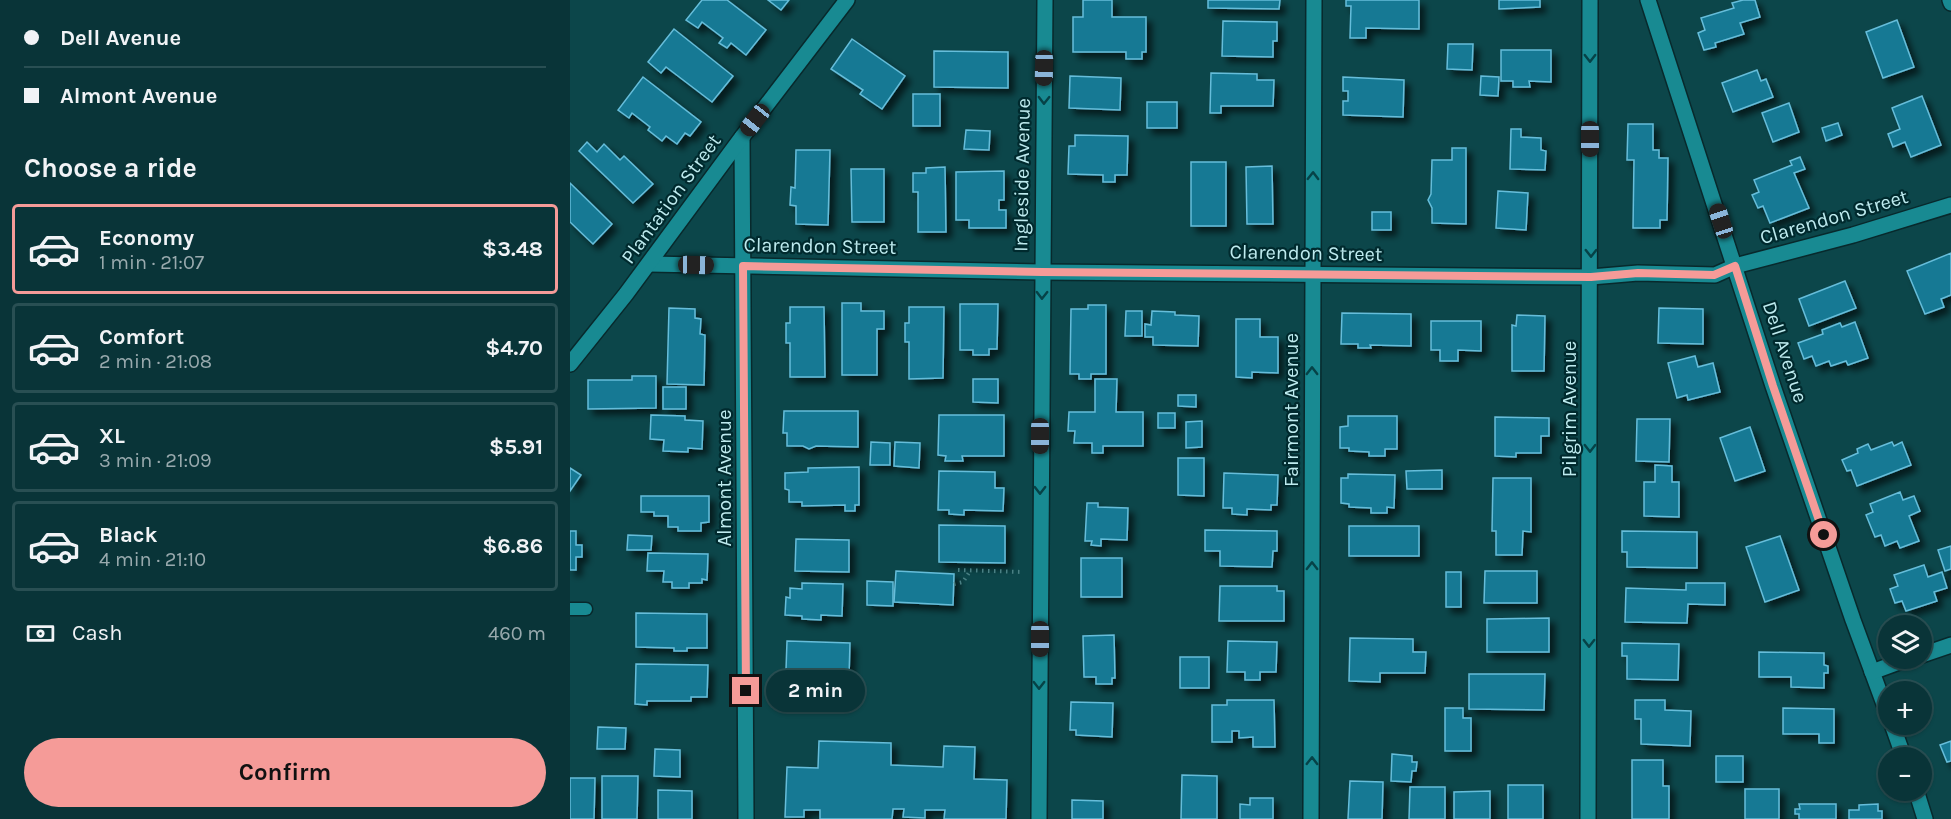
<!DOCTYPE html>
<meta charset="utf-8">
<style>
:root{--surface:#093438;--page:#173f43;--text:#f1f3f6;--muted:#99aaae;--line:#294f53;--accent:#f59b98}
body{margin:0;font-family:Karla,sans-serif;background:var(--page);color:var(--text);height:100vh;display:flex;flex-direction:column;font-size:22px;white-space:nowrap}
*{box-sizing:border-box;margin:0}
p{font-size:20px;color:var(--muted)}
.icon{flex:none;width:33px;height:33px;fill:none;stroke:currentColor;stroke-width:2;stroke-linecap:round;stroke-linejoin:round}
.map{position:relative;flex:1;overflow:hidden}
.side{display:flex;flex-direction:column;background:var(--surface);width:570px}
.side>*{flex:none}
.hud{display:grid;align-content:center;height:132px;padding:0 24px;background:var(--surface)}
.controls{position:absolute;left:1308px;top:615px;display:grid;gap:12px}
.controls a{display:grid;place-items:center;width:54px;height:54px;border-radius:50%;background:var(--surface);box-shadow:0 2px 4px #0004,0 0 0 2px var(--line);font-size:30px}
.end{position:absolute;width:27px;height:27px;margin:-14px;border:8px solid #f59b98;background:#111;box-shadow:0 0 0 3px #111}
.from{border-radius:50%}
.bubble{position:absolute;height:42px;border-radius:21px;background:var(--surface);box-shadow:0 2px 4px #0004,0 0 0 2px var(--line);font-size:20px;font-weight:700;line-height:42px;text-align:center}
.car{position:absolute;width:18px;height:36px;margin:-18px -9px;border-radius:8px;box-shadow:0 0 4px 2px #0007;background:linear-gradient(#222 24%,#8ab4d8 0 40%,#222 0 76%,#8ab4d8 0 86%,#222 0)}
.hud b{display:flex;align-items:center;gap:21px;height:57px;font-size:22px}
.hud b+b{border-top:2px solid var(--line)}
.hud i{width:15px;height:15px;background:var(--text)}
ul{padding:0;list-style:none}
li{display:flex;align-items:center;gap:18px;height:90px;margin:0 12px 9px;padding:0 12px;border:3px solid var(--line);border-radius:6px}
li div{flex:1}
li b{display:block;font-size:22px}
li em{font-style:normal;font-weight:700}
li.on{border-color:var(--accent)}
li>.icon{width:54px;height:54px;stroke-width:1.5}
h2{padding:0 24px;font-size:27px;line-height:72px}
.pay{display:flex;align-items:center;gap:15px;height:66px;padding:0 24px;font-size:22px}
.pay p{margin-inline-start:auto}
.cta{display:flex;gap:12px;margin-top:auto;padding:12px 24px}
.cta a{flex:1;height:69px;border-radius:36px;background:var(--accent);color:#111;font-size:24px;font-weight:700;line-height:69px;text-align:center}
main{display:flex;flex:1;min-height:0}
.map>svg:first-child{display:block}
</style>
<main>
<section class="side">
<div class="hud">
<b><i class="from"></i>Dell Avenue</b>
<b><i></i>Almont Avenue</b>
</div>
<h2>Choose a ride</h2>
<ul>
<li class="on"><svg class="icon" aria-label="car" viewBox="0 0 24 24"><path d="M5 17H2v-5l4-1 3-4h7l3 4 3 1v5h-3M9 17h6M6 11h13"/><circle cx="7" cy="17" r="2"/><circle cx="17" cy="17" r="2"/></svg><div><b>Economy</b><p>1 min · 21:07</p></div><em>$3.48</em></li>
<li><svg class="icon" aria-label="car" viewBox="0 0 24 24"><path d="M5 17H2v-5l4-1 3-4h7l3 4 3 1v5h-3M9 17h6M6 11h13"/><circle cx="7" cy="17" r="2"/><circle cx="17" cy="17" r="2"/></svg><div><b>Comfort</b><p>2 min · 21:08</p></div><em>$4.70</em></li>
<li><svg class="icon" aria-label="car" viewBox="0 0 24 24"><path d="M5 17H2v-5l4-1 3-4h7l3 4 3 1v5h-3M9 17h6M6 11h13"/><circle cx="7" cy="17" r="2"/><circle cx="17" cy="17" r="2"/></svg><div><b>XL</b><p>3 min · 21:09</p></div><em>$5.91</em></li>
<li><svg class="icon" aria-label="car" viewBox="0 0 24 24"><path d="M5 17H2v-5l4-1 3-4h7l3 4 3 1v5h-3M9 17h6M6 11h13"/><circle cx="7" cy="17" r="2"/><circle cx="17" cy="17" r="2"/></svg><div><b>Black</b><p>4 min · 21:10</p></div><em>$6.86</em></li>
</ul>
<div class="pay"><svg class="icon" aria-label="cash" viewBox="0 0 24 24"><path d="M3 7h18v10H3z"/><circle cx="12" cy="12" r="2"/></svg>Cash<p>460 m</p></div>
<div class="cta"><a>Confirm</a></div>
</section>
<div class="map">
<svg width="1381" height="819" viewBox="0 0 1381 819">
<defs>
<filter id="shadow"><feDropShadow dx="5.5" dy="5.5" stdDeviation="3" flood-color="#0009"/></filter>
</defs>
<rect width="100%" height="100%" fill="#0c464a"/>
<g fill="#157994" stroke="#66bdda" stroke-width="1.5" filter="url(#shadow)">
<polygon points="132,0 157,0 196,30 176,55 161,43 157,48 149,43 153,38 132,22 128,28 116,20"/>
<polygon points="198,0 219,0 211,10"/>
<polygon points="513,0 542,0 542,17 576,17 576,52 572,52 572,59 556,59 556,52 503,52 503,17 513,17"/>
<polygon points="638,0 710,0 709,9 638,8"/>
<polygon points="776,0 849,0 849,29 796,28 796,38 780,38 781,6 776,6"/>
<polygon points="929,0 970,0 970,7 929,9"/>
<polygon points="1173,0 1185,0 1190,17 1170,23 1174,34 1145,43 1146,47 1134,50 1128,33 1135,30 1131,18 1164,8 1162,3"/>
<polygon points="1327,20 1344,67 1313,78 1296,32"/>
<polygon points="653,21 707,22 707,41 703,41 703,57 652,56"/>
<polygon points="104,29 163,76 142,102 96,67 91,73 78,62"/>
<polygon points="282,39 335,76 312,109 290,94 293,90 261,69"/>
<polygon points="878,44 903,44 902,70 877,69"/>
<polygon points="931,50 981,50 981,82 959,81 960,87 943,87 943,81 931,81"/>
<polygon points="364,51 438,52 438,88 364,87"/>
<polygon points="1187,70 1191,81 1196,79 1203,97 1163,112 1152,83"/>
<polygon points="641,73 687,74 687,80 704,80 703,106 651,106 651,113 640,113"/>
<polygon points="500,76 551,78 550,110 499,108"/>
<polygon points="911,76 929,77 928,96 910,95"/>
<polygon points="73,77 131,122 120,136 115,133 107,144 96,136 92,141 78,130 80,127 62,113 59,118 48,110"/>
<polygon points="773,77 834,80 833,117 773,115 773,101 778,101 778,91 773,91"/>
<rect x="343" y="94" width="27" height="32"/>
<polygon points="1352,96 1371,145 1341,157 1335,142 1323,147 1318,134 1330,129 1322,108"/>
<rect x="577" y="102" width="30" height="26"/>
<polygon points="1219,103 1229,132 1203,142 1192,113"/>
<polygon points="1268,123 1272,135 1256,141 1252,128"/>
<polygon points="1058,124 1083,124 1083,150 1089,150 1089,158 1098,158 1097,220 1090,220 1090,228 1063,228 1064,160 1057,160"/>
<polygon points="941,129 951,129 951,137 971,138 971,150 976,151 975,170 940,169"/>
<polygon points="396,130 420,131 419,150 394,149"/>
<polygon points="505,135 558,136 557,175 545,175 545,182 533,182 533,175 498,174 499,146 505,146"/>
<polygon points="17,142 27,152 34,144 50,160 54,156 83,184 63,203 9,151"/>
<polygon points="882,148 896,148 896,224 862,223 862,208 858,200 861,194 862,160 882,160"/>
<polygon points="226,150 260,150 258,225 226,224 226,206 220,205 221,187 225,188"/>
<polygon points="1230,157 1235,169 1224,173 1239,208 1200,223 1193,206 1188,208 1182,195 1189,192 1184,180 1222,165 1220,161"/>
<rect x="621" y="162" width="35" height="64"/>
<polygon points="702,166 703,224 677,224 676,167"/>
<polygon points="375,167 376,232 348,232 348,192 343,192 343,173 356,173 356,168"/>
<polygon points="281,169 314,169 314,222 282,222"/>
<polygon points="434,171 434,200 429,200 429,210 436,210 436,228 399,228 399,220 386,220 386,172"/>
<polygon points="0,183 42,224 23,244 0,222"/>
<polygon points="928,191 958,193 956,230 926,228"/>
<rect x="802" y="212" width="19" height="18"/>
<polygon points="1381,253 1381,295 1371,299 1374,307 1355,314 1337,271"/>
<polygon points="1275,281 1286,308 1239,326 1229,299"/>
<polygon points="272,303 291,303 291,311 314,311 314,329 307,329 307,375 272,375"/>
<polygon points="390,304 428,304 427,349 419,349 419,355 403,355 403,350 390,350"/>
<polygon points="518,305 536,305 536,374 521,374 521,379 509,379 509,374 500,374 501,309 518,309"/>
<polygon points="220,307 254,307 255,377 220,377 220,343 216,343 216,323 220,323"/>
<polygon points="339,307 374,307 373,378 339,379 339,342 335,342 335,323 339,323"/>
<polygon points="99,308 125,309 125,318 131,319 130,334 135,335 134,385 97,384"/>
<polygon points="1089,308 1133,309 1133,344 1088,343"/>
<polygon points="556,311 572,311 572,336 555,336"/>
<polygon points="582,311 605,312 605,315 629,316 628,346 583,345 583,337 575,337 575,324 581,325"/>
<polygon points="772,313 841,314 841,346 800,345 801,348 788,348 788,344 771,344"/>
<polygon points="947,315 975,316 974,371 942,371 942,325 946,326"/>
<polygon points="666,319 690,319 690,337 708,337 708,373 682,372 682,378 666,377"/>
<polygon points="861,321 911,321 911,351 888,350 888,361 870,361 870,350 861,350"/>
<polygon points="1285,322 1298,358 1278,365 1276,361 1261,366 1259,361 1246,366 1242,356 1234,359 1228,343 1253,334 1252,330 1270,323 1272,327"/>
<polygon points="1125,356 1128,367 1143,363 1150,392 1118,400 1117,395 1107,398 1098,363"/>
<polygon points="62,376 86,376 86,408 18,409 18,380 62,380"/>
<polygon points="403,379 428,379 428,403 403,402"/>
<polygon points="525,379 547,379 546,412 573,412 573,446 533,446 533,453 522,453 522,443 504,443 505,431 498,431 499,412 525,412"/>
<rect x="93" y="387" width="23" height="22"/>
<polygon points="608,395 626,395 626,407 608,406"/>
<polygon points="214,411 288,411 288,447 246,446 239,449 233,446 217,446 217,433 213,433"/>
<rect x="588" y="413" width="17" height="15"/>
<polygon points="81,415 115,416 115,420 133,421 132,449 118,448 118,452 93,451 94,440 80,439"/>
<polygon points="369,415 434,415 434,456 392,456 393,461 375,461 376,456 368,455"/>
<polygon points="778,416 827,416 827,449 815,449 815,456 799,456 799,452 779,451 779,448 770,448 770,427 778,426"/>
<polygon points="925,417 979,418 979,436 971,436 971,453 946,453 946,457 925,456"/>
<polygon points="1067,419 1100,419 1099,462 1066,461"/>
<polygon points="632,421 632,447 616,448 616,422"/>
<polygon points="1180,427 1195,471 1165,481 1150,438"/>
<polygon points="301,442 320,443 320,465 300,465"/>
<polygon points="325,442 350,443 349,468 324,466"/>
<polygon points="1322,442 1324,446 1332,442 1341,465 1287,486 1281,470 1277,471 1272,460 1288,453 1287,449 1298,444 1301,450"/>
<polygon points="608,458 634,458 634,496 608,495"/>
<polygon points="1085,465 1102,466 1102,482 1109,482 1109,517 1074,516 1074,482 1085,482"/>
<polygon points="289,467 289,505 285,505 285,511 275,511 275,505 232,506 232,502 219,502 219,490 215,489 215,473 238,472 238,468"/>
<polygon points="0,468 11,475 0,491"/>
<polygon points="872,470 872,489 837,489 836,471"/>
<polygon points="369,471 425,472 425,488 434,488 433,511 394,510 394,515 379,514 379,510 368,510"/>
<polygon points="654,473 708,475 707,505 701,505 701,510 677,509 677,515 662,514 662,508 653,508"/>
<polygon points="778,474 825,475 824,508 817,507 817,513 801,513 801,508 779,507 779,504 771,503 771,478 778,478"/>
<polygon points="923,478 961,478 961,532 953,531 952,555 926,555 926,531 922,531"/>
<polygon points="1330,492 1333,500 1344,496 1350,511 1339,516 1349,541 1330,548 1327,541 1315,546 1311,535 1305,537 1296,515 1303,512 1300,504"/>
<polygon points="71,496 139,496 139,522 131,523 131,531 108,531 108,527 98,527 98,516 84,516 84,512 71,512"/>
<polygon points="517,503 528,503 528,507 558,508 557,540 531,539 531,546 521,545 522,541 515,541"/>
<polygon points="369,525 435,526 435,563 369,562"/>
<rect x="779" y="526" width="70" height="30"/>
<polygon points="635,530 707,531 707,551 703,551 702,567 650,566 650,551 635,551"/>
<polygon points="0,531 6,531 6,545 12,545 12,557 6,557 6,570 0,570"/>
<polygon points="1052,531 1127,532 1127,568 1057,567 1057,552 1052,552"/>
<polygon points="58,535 82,536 81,550 57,550"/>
<polygon points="1210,536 1229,590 1195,602 1176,547"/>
<polygon points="226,539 279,540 279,572 225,571"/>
<polygon points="1381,546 1381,569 1375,571 1368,550"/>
<polygon points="78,553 138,554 137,580 132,579 132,583 119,583 119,588 102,588 102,582 93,582 94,571 77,571"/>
<rect x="511" y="558" width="41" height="39"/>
<polygon points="1354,565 1358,577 1372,572 1377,588 1364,592 1367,601 1336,611 1332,601 1325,603 1320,589 1328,586 1324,575"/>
<polygon points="326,571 384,574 383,605 324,602"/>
<polygon points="915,571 967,571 967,603 914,603"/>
<rect x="876" y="572" width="15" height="35"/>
<polygon points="297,581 323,582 323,606 297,605"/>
<polygon points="232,583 273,584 272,616 251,615 251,620 232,619 232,616 215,615 216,597 220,598 220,588 232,589"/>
<polygon points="1116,583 1155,583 1155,605 1118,604 1117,623 1055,622 1056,588 1116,590"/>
<polygon points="650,586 707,586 707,591 714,591 714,621 649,621"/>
<polygon points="66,613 137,614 137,648 117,648 117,651 104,651 104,648 66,647"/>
<polygon points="979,618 979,652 917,652 917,619"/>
<polygon points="544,635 545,678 542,678 542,684 526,684 526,677 514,677 513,636"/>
<polygon points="780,638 843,639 843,652 856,652 855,673 810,673 810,682 779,681"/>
<polygon points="217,641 280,643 279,676 232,674 232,670 216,670"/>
<polygon points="658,641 707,642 706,672 690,672 690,680 675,680 675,672 657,672"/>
<polygon points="1052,643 1109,644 1108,680 1057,679 1057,656 1052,656"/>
<polygon points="1189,652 1254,653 1254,665 1258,666 1258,673 1254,673 1254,688 1221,687 1221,677 1189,677"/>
<rect x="610" y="657" width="29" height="31"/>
<polygon points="66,664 138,665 137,697 121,697 121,701 77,701 77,705 65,704"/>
<polygon points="899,674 975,674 974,710 899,709"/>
<polygon points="657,700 704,700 705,747 683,747 683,737 669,738 669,731 662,731 662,742 642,742 642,705 657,705"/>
<polygon points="1065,700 1095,700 1095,710 1121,711 1120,746 1071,744 1071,719 1065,719"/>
<polygon points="501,702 543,703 542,737 506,735 506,730 500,730"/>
<polygon points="875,708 893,708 893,718 901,718 901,751 875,751"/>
<polygon points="1213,708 1264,709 1264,743 1249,743 1249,734 1213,734"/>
<polygon points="28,727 56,728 55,749 27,749"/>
<polygon points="249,741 321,743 321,765 373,767 374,746 405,747 404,779 437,780 436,819 374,819 375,810 355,810 355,818 333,817 334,809 323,809 322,819 250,819 250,810 234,810 234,817 215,817 217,767 248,768"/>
<polygon points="1381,741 1381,761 1377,762 1370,745"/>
<polygon points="85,749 110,750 110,777 84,776"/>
<polygon points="822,754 842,756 842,762 847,762 846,771 842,771 841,782 821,781"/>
<rect x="1146" y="756" width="27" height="26"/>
<polygon points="1062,760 1093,760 1093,786 1099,786 1099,819 1062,819"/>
<polygon points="612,775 647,776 647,819 611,819"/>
<polygon points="32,776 68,776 67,819 32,819"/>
<polygon points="0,778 25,778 24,819 0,819"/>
<polygon points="780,781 813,782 812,819 778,819"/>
<rect x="938" y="785" width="35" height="34"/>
<polygon points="840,787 875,787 875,819 839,819"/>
<rect x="1175" y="789" width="34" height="30"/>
<polygon points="88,790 122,791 122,819 88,819"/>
<polygon points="920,791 920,819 884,819 884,792"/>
<polygon points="680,798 703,798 703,819 670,819 670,804 680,805"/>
<polygon points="502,800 533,801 533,819 502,819"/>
<polygon points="1229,804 1266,804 1266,819 1229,819 1229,814 1225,814 1225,809 1230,809"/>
<polygon points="1308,804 1308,811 1312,811 1312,819 1279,819 1279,810 1289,810 1289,805"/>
</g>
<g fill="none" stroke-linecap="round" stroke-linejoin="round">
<g stroke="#08292c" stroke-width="15">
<polyline id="service" points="0,609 16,609"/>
</g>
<g stroke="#08292c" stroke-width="18">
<g id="minor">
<polyline points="1078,0 1203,386 1283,620 1318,715"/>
<polyline points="1380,0 1381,3"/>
<polyline points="172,137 176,819"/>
<polyline points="79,264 472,272 1021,277 1068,273 1145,275 1165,266 1283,235 1381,205"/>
<polyline points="1352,655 1381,645"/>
<polyline points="1302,672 1340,658"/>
<polyline points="1322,724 1334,758"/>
<polyline points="1346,790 1355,819"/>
<polyline points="469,819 475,0"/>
<polyline points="741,819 744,0"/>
<polyline points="1018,819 1020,0"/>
</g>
</g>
<g stroke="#08292c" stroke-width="18">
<polyline id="tertiary" points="0,364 56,294 169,141 277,0"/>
</g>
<g stroke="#4a8084" stroke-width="4" stroke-dasharray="1.5 4.5" stroke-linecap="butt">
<polyline points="388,570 453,572"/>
<polyline points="384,584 393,582 400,571"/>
</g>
<use href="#service" stroke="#188a92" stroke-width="12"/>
<use href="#minor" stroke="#188a92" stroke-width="15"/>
<use href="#tertiary" stroke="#188a92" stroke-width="15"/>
</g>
<defs><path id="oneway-chevron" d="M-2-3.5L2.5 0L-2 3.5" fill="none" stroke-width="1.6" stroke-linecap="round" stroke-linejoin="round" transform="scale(1.5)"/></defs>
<g stroke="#064247">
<use href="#oneway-chevron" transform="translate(1020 58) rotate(90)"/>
<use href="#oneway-chevron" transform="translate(474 100) rotate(91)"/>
<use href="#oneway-chevron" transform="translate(743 176) rotate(-89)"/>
<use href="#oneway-chevron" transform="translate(1021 253) rotate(90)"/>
<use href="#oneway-chevron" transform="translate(472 295) rotate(91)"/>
<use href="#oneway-chevron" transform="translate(742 371) rotate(-90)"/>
<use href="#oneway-chevron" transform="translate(1020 448) rotate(90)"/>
<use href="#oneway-chevron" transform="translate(470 490) rotate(90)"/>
<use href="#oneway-chevron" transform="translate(742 566) rotate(-90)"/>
<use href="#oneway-chevron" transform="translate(1019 643) rotate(90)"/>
<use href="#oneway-chevron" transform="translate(469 685) rotate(90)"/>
<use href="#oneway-chevron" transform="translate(742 761) rotate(-89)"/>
</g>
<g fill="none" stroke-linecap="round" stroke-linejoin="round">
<polyline stroke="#f59b98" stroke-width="8" points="176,691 173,266 472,272 1021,277 1068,273 1144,275 1165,266 1203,386 1254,535"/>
</g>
<g text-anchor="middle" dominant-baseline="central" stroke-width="4.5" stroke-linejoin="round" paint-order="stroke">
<g font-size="20" fill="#beebef" stroke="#002a2e">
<text transform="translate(452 175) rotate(-89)">Ingleside Avenue</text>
<text transform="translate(101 199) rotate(-54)">Plantation Street</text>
<text transform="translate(1264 217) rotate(-16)">Clarendon Street</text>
<text transform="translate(250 246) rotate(1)">Clarendon Street</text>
<text transform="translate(736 253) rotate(1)">Clarendon Street</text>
<text transform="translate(1215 352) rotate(72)">Dell Avenue</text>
<text transform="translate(999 409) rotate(-90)">Pilgrim Avenue</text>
<text transform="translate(721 410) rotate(-90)">Fairmont Avenue</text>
<text transform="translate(154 478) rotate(-90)">Almont Avenue</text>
</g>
</g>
</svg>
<div class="controls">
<a><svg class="icon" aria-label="layers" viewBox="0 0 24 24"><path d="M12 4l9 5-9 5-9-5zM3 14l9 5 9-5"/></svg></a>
<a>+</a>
<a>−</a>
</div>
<i class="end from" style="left:1254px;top:535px"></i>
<i class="end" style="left:176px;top:691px"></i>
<div class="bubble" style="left:196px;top:670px;width:99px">2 min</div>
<i class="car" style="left:474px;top:68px;rotate:181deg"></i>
<i class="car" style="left:185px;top:120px;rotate:218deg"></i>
<i class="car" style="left:1020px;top:139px;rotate:180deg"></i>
<i class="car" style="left:1151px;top:221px;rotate:342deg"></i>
<i class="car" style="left:126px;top:265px;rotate:91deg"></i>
<i class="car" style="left:470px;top:436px;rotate:180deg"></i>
<i class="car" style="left:470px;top:639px;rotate:180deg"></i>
</div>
</main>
